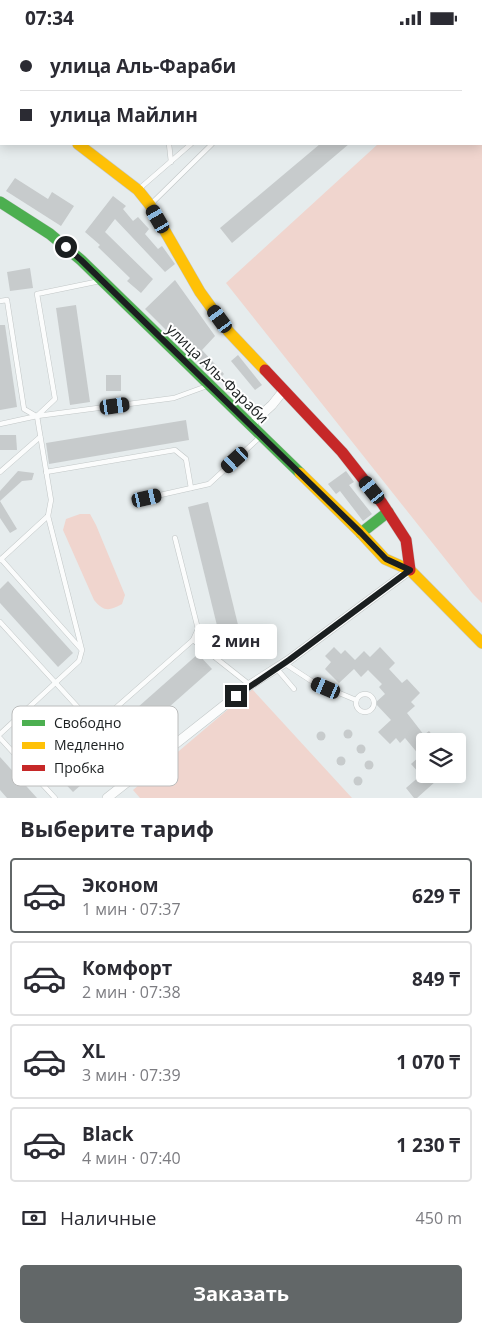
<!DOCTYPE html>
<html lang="ru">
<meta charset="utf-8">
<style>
:root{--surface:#fff;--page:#f2f2f3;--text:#2b2b33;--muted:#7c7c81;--line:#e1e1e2;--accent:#626768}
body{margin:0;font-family:"Open Sans",sans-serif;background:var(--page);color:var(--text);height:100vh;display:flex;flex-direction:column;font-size:19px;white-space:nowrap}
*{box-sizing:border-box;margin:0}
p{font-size:16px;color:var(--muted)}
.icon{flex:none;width:28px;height:28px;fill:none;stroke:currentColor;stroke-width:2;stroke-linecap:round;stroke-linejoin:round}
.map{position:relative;height:763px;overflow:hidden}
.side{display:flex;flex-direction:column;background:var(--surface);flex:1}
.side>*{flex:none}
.guide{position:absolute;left:0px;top:0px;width:482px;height:110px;box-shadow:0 2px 12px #0003;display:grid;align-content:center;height:110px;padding:0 20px;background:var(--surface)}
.fabs{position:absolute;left:416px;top:698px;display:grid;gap:10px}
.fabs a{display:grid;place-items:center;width:50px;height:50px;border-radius:5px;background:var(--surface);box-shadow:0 2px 12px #0003;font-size:25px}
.end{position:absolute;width:22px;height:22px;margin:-11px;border:6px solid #1b1f20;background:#fff;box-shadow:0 0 0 2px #fff}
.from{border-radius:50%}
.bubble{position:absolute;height:35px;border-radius:5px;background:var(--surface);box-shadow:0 2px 12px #0003;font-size:16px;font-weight:700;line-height:35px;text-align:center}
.car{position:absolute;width:15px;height:30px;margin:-15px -8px;border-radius:6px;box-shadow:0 0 4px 1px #0007;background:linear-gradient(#222 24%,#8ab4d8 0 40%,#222 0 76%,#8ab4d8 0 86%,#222 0)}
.guide b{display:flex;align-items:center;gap:18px;height:48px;font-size:19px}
.guide b+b{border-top:1px solid var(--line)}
.guide i{width:12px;height:12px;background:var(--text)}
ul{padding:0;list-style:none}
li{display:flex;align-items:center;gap:15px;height:75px;margin:0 10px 8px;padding:0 10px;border:2px solid var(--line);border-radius:5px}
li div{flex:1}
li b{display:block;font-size:19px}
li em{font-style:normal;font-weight:700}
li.on{border-color:var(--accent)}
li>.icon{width:45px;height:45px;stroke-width:1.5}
h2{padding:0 20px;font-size:22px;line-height:60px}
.pay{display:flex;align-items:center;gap:12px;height:55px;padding:0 20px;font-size:19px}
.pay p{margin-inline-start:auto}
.button{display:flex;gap:10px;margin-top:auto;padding:10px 20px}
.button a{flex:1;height:58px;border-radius:5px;background:var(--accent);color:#fff;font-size:20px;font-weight:700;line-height:58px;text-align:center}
.status{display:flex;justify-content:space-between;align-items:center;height:35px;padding:0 25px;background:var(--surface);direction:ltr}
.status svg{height:14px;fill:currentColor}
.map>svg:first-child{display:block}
</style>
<div class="status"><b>07:34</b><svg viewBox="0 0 49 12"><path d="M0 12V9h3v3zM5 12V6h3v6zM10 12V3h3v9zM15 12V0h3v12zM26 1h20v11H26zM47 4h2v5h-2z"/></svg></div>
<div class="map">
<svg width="482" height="763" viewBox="0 0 482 763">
<rect width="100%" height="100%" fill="#e6eced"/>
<g fill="#f0d5ce">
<polygon points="449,0 482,0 482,568 473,559 226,248 378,109 481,109 481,1 448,1"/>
<path d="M80,479H90L96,490L125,560L122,569C109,576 104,577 94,565L63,495L66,484Z"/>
<polygon points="252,654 352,763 140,763 133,755"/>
</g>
<g fill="#c7cbcc">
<polygon points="320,109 349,109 232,208 220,193"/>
<polygon points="15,143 48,164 52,157 74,171 61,191 6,156"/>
<polygon points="113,161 126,171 123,174 133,186 138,182 149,194 145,199 158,214 162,211 175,229 165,237 115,184 105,197 153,244 141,258 127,246 130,243 98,212 100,210 85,197"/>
<polygon points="30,233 33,253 10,256 7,237"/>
<polygon points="175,245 215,301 202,315 224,339 217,346 145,274"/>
<polygon points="76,270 90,367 70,370 56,273"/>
<polygon points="0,290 5,290 17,372 0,375"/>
<polygon points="238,320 262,350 255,355 231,326"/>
<rect x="106" y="340" width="15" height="16"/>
<polygon points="186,385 189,405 49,429 46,408"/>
<polygon points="0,400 16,400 17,415 0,415"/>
<polygon points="18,436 34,438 32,445 22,446 0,466 17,494 10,498 0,483 0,456"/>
<polygon points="346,436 354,447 349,450 372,479 363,486 340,456 336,459 328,449"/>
<polygon points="208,467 241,602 221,607 188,472"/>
<polygon points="8,546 73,618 58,632 0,568 0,554"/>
<polygon points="334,612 341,619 345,615 355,625 364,616 370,622 380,612 395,628 389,634 402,648 407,644 420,658 411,667 415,671 407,678 424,700 429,696 437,706 425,706 425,739 430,739 436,746 417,763 414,763 406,753 421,740 411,729 420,721 405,703 400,708 396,703 390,709 378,697 391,685 375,668 385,659 379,652 382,649 368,635 361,642 354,634 339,648 325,634 331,627 325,621"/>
<polygon points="198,619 212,634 73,757 59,742"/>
<circle cx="348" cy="699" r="4.5"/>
<circle cx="321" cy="701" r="4.5"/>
<circle cx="361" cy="714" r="4.5"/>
<circle cx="341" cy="726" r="4.5"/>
<polygon points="0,722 37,763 7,763 0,755"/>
<circle cx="369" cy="730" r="4.5"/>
<circle cx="358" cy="746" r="4.5"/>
</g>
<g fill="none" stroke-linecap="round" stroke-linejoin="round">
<g stroke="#c2c7c7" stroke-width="5.5">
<g id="lane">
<polyline points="75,0 76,1"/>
<polyline points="157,0 157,1"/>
<polyline points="243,0 243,1"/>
<polyline points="52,1 53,0"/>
<polyline points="169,109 171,127"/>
<polyline points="139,154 191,109"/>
<polyline points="151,169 212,109"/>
<polyline points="0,266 7,265 24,374 36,381"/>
<polyline points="0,389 37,381 174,363 207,351"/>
<polyline points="0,437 40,402"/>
<polyline points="46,437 175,415 186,424 191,453"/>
<polyline points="147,463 209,449 260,402"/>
<polyline points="1,524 81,614"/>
<polyline points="0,525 48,481 51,465 37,381 55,364 37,259 100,246"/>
<polyline points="0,587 95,691"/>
<polyline points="193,605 250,650"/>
<polyline points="284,628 313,647 356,665"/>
<polyline points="277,634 294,654"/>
<circle cx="365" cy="668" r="9"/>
<polyline points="0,699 79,626 82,615 48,481"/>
<polyline points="0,703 55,763"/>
<polyline points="36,743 193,605 198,594 175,503"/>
</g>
</g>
<g stroke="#c2c7c7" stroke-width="10">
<g id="street">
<polyline points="250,390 272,370 284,355"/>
<polyline points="107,763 250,650 289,625 410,535"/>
</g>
</g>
<g stroke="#c2c7c7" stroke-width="12">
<g id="fast">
<polyline points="0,60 1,61"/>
<polyline points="0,167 50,199 81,225 300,438"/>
<polyline points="361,498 388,477"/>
</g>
</g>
<g stroke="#c2c7c7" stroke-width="12">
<g id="slow">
<polyline points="78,109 138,155 150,170 200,257 229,297 265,335"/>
<polyline points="300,438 361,498 385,524 410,535 482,608"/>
</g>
</g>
<g stroke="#c2c7c7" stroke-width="12">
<polyline id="jam" points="265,335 342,417 382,468 406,505 410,535"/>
</g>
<use href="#lane" stroke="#fbfcfc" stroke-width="4.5"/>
<use href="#street" stroke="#fbfcfc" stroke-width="9"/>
<use href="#fast" stroke="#4caf50" stroke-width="11"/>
<use href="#slow" stroke="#ffc107" stroke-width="11"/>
<use href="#jam" stroke="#c62828" stroke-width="11"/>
</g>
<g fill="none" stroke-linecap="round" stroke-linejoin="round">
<polyline stroke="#1b1f20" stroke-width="6" points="66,212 81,225 361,498 386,524 410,535 289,625 236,661"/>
</g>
<g text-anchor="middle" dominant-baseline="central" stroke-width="4" stroke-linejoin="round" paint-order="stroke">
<g font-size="15" fill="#1b1f20" stroke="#fff">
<text transform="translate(218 338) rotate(44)">улица Аль-Фараби</text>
</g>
</g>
<rect x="12" y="671" width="166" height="80" rx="8" fill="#fff" stroke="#bbbcbc" stroke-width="1"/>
<rect x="22" y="685" width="23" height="6" fill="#4caf50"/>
<rect x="22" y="707" width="23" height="7" fill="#ffc107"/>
<rect x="22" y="730" width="23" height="6" fill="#c62828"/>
<g font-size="14" fill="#1b1f20">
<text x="54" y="693">Свободно</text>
<text x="54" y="715">Медленно</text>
<text x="54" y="738">Пробка</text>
</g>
</svg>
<div class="fabs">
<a><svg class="icon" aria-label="layers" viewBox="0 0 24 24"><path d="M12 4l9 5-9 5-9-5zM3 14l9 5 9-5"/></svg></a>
</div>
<i class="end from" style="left:66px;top:212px"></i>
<i class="end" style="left:236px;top:661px"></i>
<div class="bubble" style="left:195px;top:589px;width:82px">2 мин</div>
<i class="car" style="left:158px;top:184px;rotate:330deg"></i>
<i class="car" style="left:220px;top:284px;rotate:324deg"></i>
<i class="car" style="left:115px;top:371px;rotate:82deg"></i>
<i class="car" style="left:235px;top:425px;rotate:228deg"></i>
<i class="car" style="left:372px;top:455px;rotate:321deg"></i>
<i class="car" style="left:147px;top:463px;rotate:77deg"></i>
<i class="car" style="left:326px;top:653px;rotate:293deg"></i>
<div class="guide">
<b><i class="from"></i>улица Аль-Фараби</b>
<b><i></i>улица Майлин</b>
</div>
</div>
<section class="side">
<h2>Выберите тариф</h2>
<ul>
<li class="on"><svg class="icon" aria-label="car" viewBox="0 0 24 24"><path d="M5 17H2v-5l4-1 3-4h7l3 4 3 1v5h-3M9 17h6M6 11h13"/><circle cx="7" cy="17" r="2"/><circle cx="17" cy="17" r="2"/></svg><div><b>Эконом</b><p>1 мин · 07:37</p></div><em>629 ₸</em></li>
<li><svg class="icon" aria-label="car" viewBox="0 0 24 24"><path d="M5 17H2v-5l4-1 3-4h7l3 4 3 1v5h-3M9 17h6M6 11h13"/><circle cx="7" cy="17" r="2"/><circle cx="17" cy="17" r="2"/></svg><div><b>Комфорт</b><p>2 мин · 07:38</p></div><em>849 ₸</em></li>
<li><svg class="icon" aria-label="car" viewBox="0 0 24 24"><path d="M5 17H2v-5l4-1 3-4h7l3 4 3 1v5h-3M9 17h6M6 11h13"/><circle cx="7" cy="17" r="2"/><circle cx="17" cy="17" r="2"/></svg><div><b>XL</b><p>3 мин · 07:39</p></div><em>1 070 ₸</em></li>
<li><svg class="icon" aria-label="car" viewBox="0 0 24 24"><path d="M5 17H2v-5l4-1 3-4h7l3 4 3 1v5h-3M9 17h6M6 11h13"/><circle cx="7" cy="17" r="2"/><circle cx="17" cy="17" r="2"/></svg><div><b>Black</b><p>4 мин · 07:40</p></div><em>1 230 ₸</em></li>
</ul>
<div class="pay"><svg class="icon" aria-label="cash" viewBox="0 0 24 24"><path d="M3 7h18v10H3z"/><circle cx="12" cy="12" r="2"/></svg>Наличные<p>450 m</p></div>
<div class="button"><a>Заказать</a></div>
</section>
